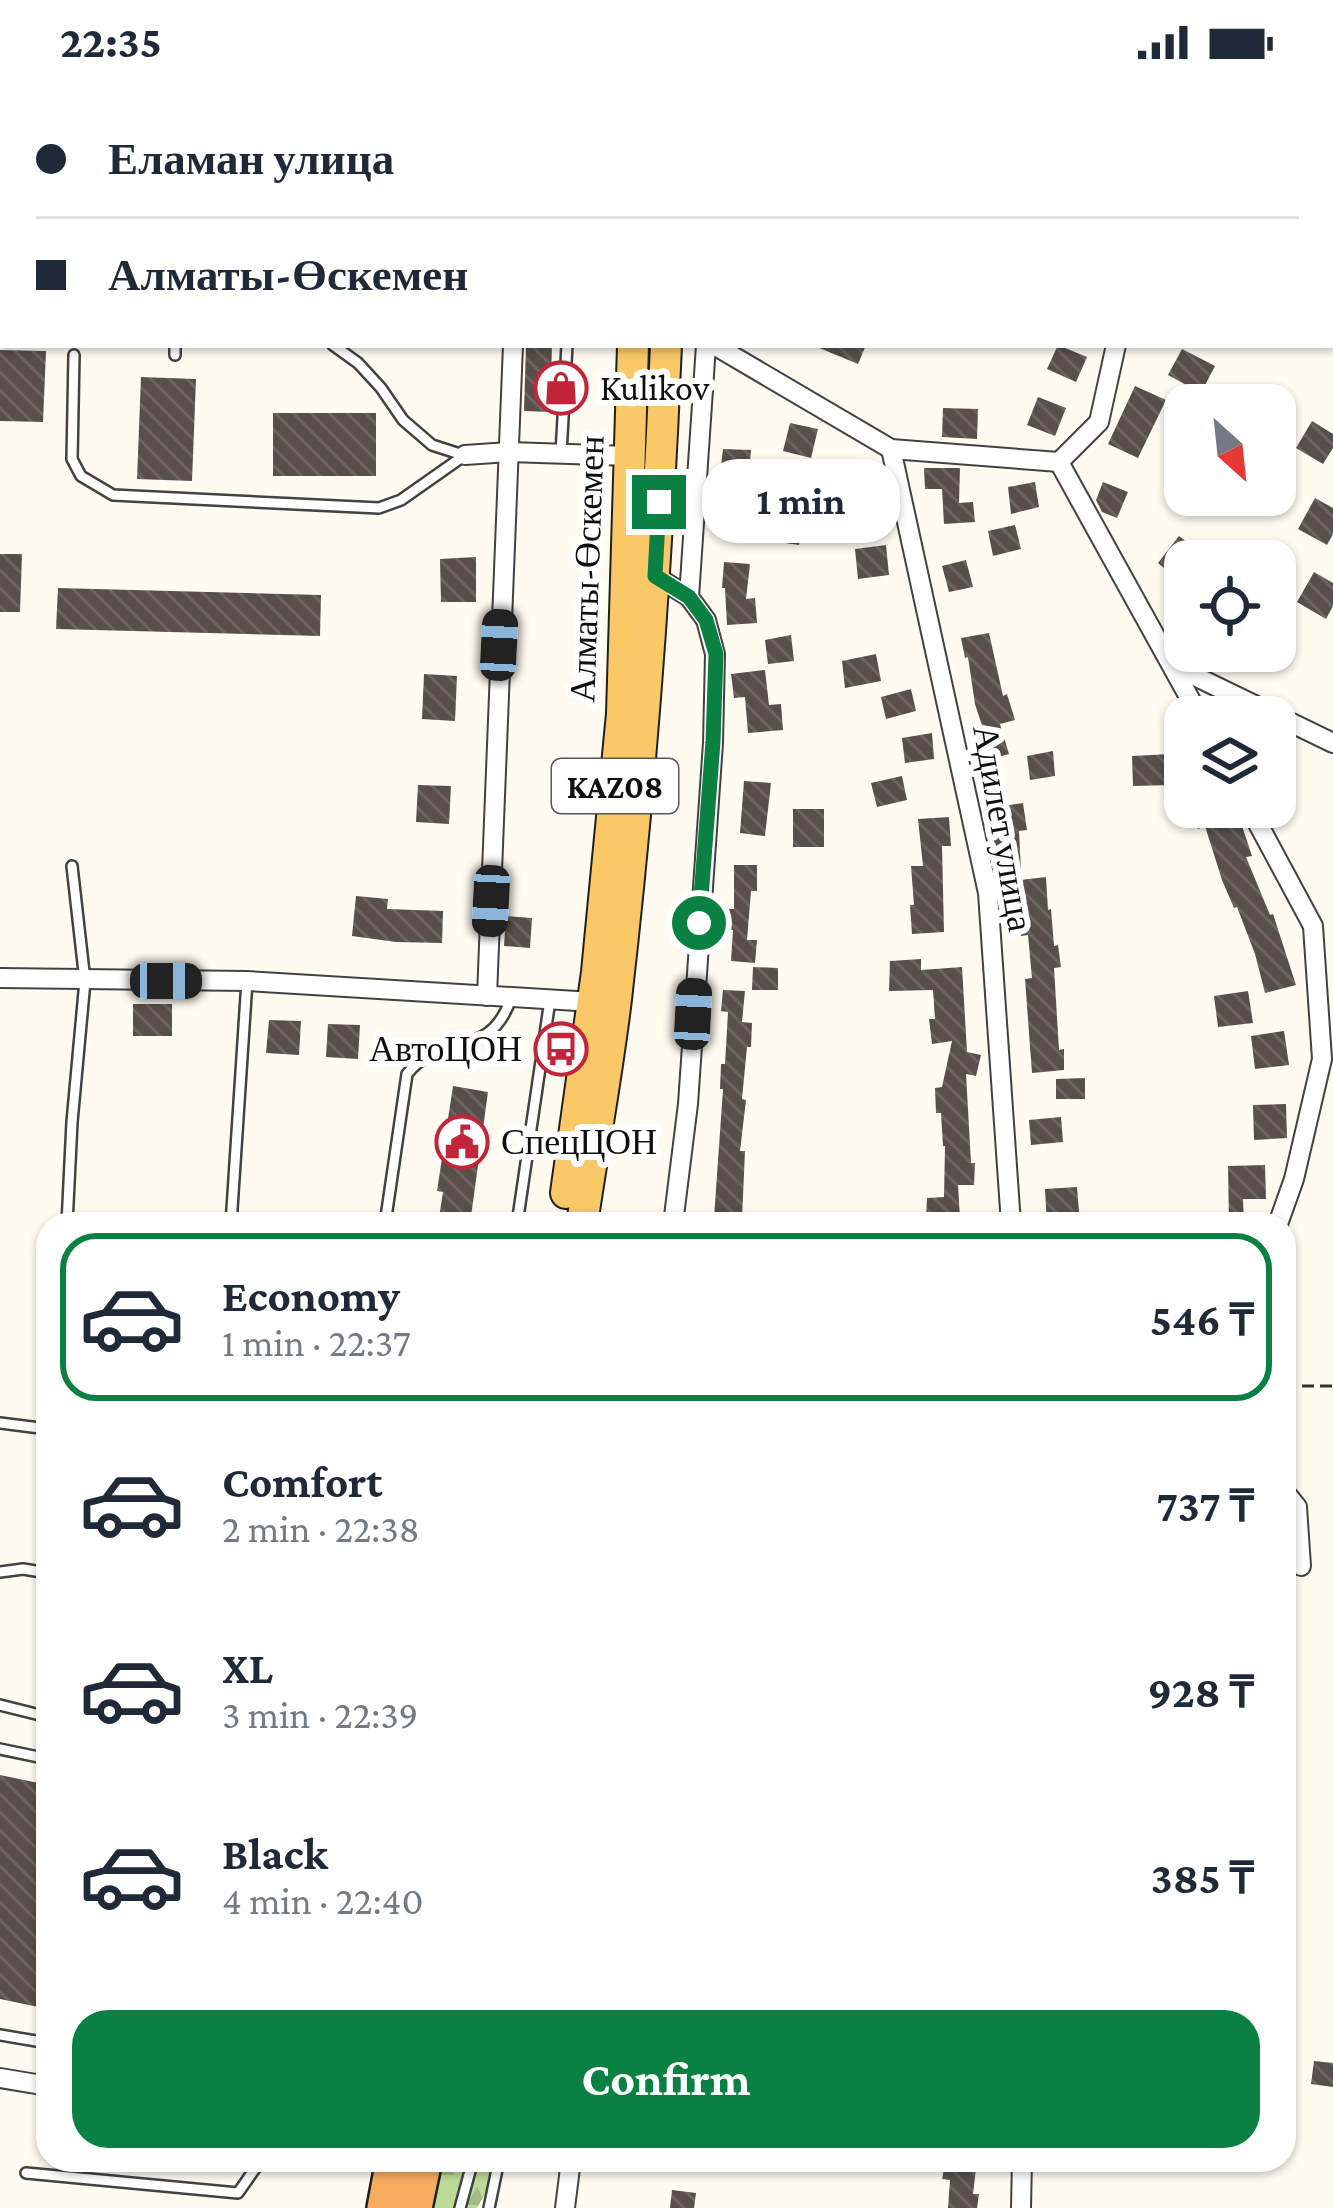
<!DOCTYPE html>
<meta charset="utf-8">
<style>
:root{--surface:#fff;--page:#f6f6f7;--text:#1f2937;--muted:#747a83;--line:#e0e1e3;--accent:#0b8043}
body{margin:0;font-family:"Crimson Pro",serif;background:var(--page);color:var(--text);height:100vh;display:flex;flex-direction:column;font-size:45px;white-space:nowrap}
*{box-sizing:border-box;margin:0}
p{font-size:39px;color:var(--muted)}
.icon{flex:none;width:66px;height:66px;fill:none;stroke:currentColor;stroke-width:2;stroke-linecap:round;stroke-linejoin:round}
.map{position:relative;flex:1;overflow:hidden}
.sheet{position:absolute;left:36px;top:1128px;width:1260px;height:960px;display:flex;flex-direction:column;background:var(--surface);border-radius:36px;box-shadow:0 3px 9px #0004}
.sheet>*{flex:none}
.top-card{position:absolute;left:0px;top:0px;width:1335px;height:264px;box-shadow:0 3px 9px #0004;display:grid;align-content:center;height:264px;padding:0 36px;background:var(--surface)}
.needle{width:78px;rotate:153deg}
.buttons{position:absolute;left:1164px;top:300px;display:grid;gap:24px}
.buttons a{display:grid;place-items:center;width:132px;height:132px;border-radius:24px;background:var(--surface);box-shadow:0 3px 9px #0004;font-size:60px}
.end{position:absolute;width:54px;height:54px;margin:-27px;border:15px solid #0b8043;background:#fff;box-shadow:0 0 0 6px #fff}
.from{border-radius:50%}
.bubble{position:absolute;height:84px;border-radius:36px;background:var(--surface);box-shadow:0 3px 9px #0004;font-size:39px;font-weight:700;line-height:84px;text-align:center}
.car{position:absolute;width:36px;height:72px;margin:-36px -18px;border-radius:15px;box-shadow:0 0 9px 3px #0007;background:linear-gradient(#222 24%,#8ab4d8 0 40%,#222 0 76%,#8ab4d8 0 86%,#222 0)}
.top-card b{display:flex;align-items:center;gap:42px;height:114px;font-size:45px}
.top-card b+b{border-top:3px solid var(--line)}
.top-card i{width:30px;height:30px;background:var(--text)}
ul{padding:21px 0 0;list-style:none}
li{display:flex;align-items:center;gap:36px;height:168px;margin:0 24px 18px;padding:0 12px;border:6px solid transparent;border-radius:36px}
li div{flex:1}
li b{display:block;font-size:45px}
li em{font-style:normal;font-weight:700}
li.on{border-color:var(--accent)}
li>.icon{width:108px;height:108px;stroke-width:1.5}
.action{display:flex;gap:24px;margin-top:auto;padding:24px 36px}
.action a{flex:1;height:138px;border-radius:36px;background:var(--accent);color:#fff;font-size:48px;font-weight:700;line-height:138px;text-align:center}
.status{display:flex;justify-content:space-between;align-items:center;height:84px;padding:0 60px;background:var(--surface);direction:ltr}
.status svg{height:33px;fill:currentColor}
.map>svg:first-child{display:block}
</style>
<div class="status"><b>22:35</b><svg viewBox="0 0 49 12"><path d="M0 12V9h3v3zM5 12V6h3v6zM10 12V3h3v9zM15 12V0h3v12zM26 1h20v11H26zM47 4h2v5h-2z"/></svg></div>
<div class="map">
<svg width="1333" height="2124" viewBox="0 0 1333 2124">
<defs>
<pattern id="forest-firs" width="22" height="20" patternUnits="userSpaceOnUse" patternTransform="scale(3)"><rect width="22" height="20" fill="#bddb98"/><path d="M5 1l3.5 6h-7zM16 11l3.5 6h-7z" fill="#a1bb82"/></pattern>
<pattern id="building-back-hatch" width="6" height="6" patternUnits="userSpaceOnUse" patternTransform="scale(3)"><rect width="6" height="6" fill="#584f4b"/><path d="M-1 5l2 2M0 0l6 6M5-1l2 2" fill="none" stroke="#6b6461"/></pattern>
</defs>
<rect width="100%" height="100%" fill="#fffbf1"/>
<polygon fill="url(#forest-firs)" points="437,2076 494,2076 485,2110 477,2124 428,2124"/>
<g fill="url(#building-back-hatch)">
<polygon points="526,261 552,261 550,328 524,327"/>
<polygon points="812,261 866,261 858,280"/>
<polygon points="1058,261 1087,273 1076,298 1047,285"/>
<polygon points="1182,265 1215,282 1201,309 1168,291"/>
<polygon points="0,266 46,267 43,338 0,337"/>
<polygon points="141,293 196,295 192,397 137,395"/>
<polygon points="1135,302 1166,316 1138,374 1108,360"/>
<polygon points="1038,313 1066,324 1055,352 1027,341"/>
<polygon points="943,324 978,325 977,355 942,353"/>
<rect x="273" y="329" width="103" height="63"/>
<polygon points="1312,337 1333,350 1333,364 1323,380 1296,364"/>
<polygon points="790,339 818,345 811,374 783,367"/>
<polygon points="723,365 751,366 746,428 716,427"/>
<polygon points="924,384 960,384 959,419 973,418 975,438 944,440 942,405 925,405"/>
<polygon points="1035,398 1039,423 1011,430 1008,403"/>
<polygon points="1103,398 1128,408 1117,434 1102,428 1096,416"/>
<rect x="840" y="401" width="34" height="28"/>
<polygon points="1315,414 1333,424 1333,450 1327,461 1298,445"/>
<polygon points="776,431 803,436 799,461 771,457"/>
<polygon points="1015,441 1021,465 993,472 988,447"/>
<polygon points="1179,452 1201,469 1195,477 1185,477 1185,501 1158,479"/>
<polygon points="886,461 889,491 858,495 855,465"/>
<polygon points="0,470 22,470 20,528 0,528"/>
<polygon points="476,473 476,518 441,518 440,475"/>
<polygon points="966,476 973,503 949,508 942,482"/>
<polygon points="724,478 750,480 746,515 755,514 757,539 727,541 725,504 722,504"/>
<polygon points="1314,488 1333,499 1333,522 1326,535 1297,518"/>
<polygon points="58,504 321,511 320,552 56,545"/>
<polygon points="989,549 1003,612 1007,610 1015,636 1000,640 1009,670 980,678 974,657 986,654 975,620 968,573 965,574 961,554"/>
<polygon points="791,551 794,577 768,580 765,556"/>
<polygon points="876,570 881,597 845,604 842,577"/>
<polygon points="765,586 769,621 781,620 783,646 748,649 745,613 734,614 731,590"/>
<polygon points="424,590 457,592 455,637 422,635"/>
<polygon points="911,605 916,627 886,635 881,613"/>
<polygon points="932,649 934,675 905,679 902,654"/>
<polygon points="1053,667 1055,692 1030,696 1027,672"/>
<polygon points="1171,670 1172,701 1133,702 1132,672"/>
<polygon points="902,692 907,716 877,723 871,699"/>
<polygon points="744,697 771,699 765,752 740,749"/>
<polygon points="418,701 451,702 449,740 416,738"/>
<polygon points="1023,719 1027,746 1019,747 1021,787 997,789 991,724"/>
<polygon points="1188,723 1227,723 1237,744 1242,742 1252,772 1246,773 1270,831 1273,830 1296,901 1265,909 1255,870 1237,823 1234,824 1222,796 1205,742 1198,745"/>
<rect x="793" y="725" width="31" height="38"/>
<polygon points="949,733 951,762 942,762 944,848 912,850 910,821 914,821 911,782 923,782 918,735"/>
<polygon points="734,781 757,781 757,807 751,807 747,856 757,856 755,879 731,877 733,846 723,845 724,825 734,825"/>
<polygon points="1046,793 1048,826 1051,825 1054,862 1058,861 1061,883 1054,884 1059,966 1064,965 1064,986 1032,989 1025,895 1032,894 1028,851 1021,852 1018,830 1023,829 1020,796"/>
<polygon points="356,812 388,815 387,825 443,827 442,859 396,858 352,852"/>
<polygon points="506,832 532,834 530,864 504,862"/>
<polygon points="921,875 921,886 962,883 967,968 981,971 976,992 966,990 971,1079 975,1079 974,1101 958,1101 960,1134 926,1134 927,1114 944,1113 945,1062 943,1062 941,1029 936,1029 935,1004 942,1003 952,957 932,960 929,935 935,935 933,906 889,907 890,877"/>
<polygon points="753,883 778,884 778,906 752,906"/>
<polygon points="723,906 745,907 742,938 752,939 751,963 747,963 742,1015 746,1016 740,1067 745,1067 742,1135 714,1134 723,1005 720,1005 721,980 725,980 728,928 721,927"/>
<polygon points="1248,907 1253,939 1218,943 1214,912"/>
<rect x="133" y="920" width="39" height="32"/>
<polygon points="269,936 301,937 299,971 266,969"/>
<polygon points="328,940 360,941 358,975 326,973"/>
<polygon points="1284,947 1289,981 1255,985 1251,952"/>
<polygon points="1085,994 1085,1015 1056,1015 1056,995"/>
<polygon points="453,1002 488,1008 470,1140 438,1140 443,1108 437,1107"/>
<polygon points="1286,1020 1287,1054 1254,1056 1253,1021"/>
<polygon points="1061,1033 1063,1058 1031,1061 1029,1036"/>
<polygon points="1265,1081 1266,1115 1243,1115 1244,1140 1229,1140 1228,1082"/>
<polygon points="1077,1103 1080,1140 1047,1140 1045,1105"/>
<polygon points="0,1691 48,1701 48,1925 0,1915"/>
<polygon points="1314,1977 1333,1979 1333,2003 1311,2000"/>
<polygon points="946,2076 977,2076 973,2110 979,2110 977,2124 948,2124 950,2096 942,2095"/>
<polygon points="672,2106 696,2109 694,2124 670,2124"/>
</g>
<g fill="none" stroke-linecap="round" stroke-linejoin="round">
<g stroke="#424242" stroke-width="14">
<g id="service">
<polyline points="1072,3 1073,0"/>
<polyline points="333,261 358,279 381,304 403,336 432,361 463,371"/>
<polyline points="74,271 72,375 81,392 113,411 379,424 401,416 465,371"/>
<polyline points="175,271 175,261"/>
<polyline points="561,370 567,261"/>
<polyline points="67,1140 72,1038 85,897 72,782"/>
<polyline points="231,1140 247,897"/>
<path d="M385,1140L407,990C441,947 490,978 511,914"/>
<polyline points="517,1140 550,916"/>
<polyline points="0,1339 48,1345"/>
<polyline points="0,1488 23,1485 48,1489"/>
<polyline points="0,1621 48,1633"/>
<polyline points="0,1665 48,1675"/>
<polyline points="0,1951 48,1959"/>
<polyline points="26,2089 238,2109 261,2076"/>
<polyline points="460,2124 473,2076"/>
<polyline points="489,2124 499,2076"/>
</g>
</g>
<g stroke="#424242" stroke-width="22">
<g id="minor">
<polyline points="707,0 707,3"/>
<polyline points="1102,0 1104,3"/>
<polyline points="1282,0 1288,3"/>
<polyline points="524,3 525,0"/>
<polyline points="1312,3 1333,2"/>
<polyline points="714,261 891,365 1059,378"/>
<polyline points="891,365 988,809 1011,1140"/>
<polyline points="465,371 509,368 630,372"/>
<polyline points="1059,378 1200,633"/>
<polyline points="1059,378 1099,338 1116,261"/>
<polyline points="655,492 689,513 706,536 715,570 713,659 688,1020 673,1140"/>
<polyline points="689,513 706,261"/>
<polyline points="1172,581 1333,659"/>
<polyline points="1249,723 1313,842 1322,975 1294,1095 1278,1140"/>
<polyline points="0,894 247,897 593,918"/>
<polyline points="487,912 513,261"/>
<polyline points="1284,1407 1297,1423 1301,1482"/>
<polyline points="0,1994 48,2002"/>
<polyline points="565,2124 571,2076"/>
<polyline points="1021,2124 1022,2076"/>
</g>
</g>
<g stroke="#202020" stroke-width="34">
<g id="primary">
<polyline points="667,0 667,3"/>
<polyline points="639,3 639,0"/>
<polyline points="566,1109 597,888 622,630 633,261"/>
<path d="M582,1140C593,1065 607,990 616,915C641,697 657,480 666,261"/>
</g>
</g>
<g stroke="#202020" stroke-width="38">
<g id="trunk">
<polyline points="384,2124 393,2076"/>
<polyline points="415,2124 425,2076"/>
</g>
</g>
<polyline stroke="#313131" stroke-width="3" stroke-dasharray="12 6" stroke-linecap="butt" points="1284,1302 1333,1302"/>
<use href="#service" stroke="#fff" stroke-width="9"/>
<use href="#minor" stroke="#fff" stroke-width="18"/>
<use href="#primary" stroke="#fac866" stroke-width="30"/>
<use href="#trunk" stroke="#f8ac5f" stroke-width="33"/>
</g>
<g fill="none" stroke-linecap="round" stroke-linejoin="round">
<polyline stroke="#0b8043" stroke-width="15" points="659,418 655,492 689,513 706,536 716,570 713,658 699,839"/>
</g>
<defs>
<g id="shop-ring" transform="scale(2.7)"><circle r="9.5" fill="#fff" stroke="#c2243a" stroke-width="1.5"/><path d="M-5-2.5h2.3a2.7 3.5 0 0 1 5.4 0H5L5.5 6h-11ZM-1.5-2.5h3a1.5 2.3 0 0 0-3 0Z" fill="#c2243a"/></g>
<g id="bus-ring" transform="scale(2.7)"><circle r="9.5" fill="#fff" stroke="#c2243a" stroke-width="1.5"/><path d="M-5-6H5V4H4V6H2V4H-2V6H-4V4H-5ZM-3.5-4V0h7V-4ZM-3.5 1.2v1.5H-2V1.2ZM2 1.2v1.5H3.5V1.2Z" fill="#c2243a"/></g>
<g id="civic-ring" transform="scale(2.7)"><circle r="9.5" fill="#fff" stroke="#c2243a" stroke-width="1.5"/><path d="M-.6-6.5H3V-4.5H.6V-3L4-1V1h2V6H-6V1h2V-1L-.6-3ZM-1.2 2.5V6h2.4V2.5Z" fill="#c2243a"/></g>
</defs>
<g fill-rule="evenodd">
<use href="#shop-ring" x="561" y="304"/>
<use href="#bus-ring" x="561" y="965"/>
<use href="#civic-ring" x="462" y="1058"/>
</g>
<g text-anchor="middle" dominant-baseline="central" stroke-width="12" stroke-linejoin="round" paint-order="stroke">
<rect fill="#fff" stroke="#575757" stroke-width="3" x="552" y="675" width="126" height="54" rx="9"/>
<g font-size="33" font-weight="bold" fill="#0f0f0f">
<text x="615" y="702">KAZ08</text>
</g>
<g font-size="36" fill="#0f0f0f" stroke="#fff" text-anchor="start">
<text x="600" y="304">Kulikov</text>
<text x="522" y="965" text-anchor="end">АвтоЦОН</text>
<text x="501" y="1058">СпецЦОН</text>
</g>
<g font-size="36" fill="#0f0f0f" stroke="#fff">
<text transform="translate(587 485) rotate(-88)">Алматы-Өскемен</text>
<text transform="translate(1003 744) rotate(80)">Адилет улица</text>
</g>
</g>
</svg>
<div class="buttons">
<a><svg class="needle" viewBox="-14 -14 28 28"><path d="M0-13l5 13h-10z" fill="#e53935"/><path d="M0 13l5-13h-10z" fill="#747a83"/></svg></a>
<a><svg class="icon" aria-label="locate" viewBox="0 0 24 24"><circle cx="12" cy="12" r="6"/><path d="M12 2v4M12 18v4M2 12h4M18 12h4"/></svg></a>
<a><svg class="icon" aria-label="layers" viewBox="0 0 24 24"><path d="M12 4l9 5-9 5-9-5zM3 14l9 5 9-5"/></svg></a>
</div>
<i class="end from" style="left:699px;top:839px"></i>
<i class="end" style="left:659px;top:418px"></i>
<div class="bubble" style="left:702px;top:375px;width:198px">1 min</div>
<i class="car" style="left:499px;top:561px;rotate:3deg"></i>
<i class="car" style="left:491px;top:817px;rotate:183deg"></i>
<i class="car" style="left:166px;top:897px;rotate:90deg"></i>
<i class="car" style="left:693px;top:930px;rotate:3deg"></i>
<div class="top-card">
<b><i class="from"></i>Еламан улица</b>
<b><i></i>Алматы-Өскемен</b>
</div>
<section class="sheet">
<ul>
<li class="on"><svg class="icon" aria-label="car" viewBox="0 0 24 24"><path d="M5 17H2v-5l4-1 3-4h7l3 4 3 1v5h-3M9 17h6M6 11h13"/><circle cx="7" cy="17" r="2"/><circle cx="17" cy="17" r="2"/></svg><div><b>Economy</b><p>1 min · 22:37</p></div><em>546 ₸</em></li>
<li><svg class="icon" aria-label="car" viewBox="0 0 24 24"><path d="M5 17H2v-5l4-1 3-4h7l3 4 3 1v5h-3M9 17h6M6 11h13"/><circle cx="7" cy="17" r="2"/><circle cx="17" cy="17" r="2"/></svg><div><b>Comfort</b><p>2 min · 22:38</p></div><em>737 ₸</em></li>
<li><svg class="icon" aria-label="car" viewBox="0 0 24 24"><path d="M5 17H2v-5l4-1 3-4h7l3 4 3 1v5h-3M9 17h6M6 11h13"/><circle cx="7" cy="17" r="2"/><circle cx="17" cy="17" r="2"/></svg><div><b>XL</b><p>3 min · 22:39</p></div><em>928 ₸</em></li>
<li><svg class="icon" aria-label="car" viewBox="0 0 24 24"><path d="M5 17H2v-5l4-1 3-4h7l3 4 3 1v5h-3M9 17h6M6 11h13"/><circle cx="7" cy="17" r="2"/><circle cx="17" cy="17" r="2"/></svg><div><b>Black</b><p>4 min · 22:40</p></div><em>385 ₸</em></li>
</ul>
<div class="action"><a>Confirm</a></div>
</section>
</div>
